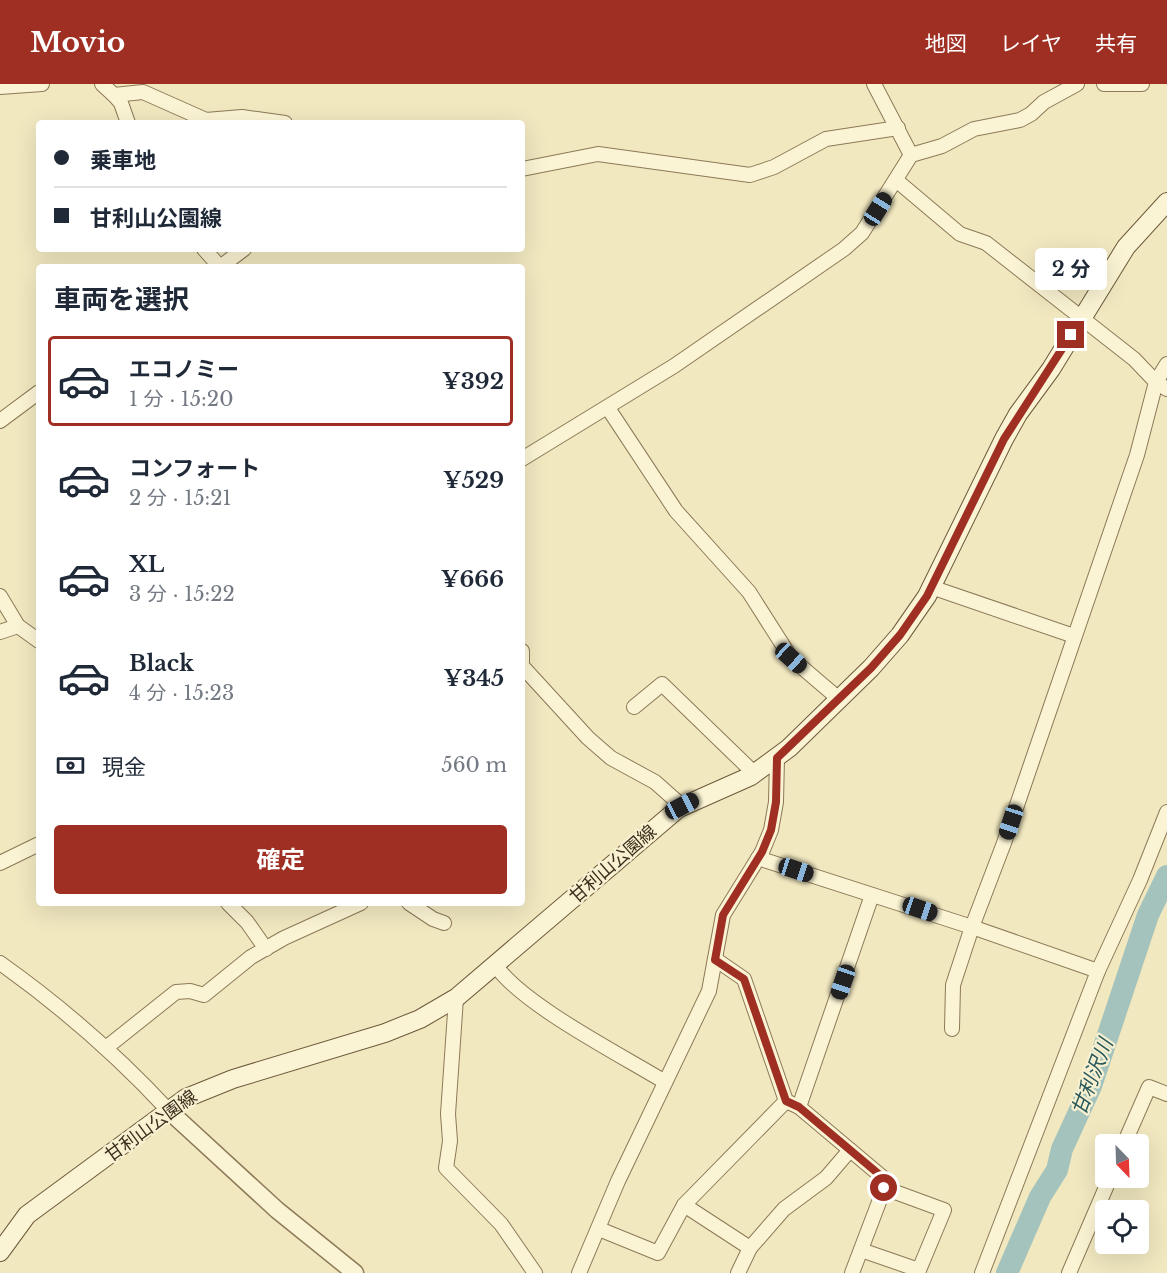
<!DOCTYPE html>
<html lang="ja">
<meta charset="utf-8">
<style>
:root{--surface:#fff;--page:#f2f2f3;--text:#1f2937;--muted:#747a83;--line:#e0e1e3;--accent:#9f2f23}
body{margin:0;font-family:"Libre Baskerville","Noto Sans JP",serif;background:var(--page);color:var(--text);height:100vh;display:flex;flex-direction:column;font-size:22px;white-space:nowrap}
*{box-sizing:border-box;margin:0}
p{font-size:20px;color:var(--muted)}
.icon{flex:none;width:33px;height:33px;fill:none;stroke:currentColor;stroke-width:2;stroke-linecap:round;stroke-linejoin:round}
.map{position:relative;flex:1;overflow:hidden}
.side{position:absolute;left:36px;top:180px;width:489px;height:642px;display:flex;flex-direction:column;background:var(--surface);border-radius:6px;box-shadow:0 6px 24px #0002}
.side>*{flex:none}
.guide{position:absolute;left:36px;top:36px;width:489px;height:132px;border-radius:6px;box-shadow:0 6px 24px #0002;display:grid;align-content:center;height:132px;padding:0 18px;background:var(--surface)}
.needle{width:39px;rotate:157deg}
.tools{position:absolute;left:1095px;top:1050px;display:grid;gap:12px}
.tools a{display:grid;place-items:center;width:54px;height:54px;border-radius:6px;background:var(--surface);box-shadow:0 6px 24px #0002;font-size:30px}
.end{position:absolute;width:27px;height:27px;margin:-14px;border:8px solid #9f2f23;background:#fff;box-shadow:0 0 0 3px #fff}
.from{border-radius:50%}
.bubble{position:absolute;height:42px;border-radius:6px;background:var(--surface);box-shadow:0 6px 24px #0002;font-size:20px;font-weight:700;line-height:42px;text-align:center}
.car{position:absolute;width:18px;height:36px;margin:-18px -9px;border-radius:8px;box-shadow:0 0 4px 2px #0007;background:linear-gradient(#222 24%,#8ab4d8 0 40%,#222 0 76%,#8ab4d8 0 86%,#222 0)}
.guide b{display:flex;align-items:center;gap:21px;height:57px;font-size:22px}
.guide b+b{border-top:2px solid var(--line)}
.guide i{width:15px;height:15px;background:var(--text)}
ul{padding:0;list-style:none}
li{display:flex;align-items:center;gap:18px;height:90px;margin:0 12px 9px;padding:0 6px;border:3px solid transparent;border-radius:6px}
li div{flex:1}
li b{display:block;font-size:22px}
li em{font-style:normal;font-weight:700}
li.current{border-color:var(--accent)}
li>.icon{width:54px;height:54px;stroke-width:1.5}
h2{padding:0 18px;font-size:27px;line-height:72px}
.pay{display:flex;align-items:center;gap:15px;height:66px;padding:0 18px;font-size:22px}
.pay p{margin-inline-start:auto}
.action{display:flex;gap:12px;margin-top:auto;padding:12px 18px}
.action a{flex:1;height:69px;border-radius:6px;background:var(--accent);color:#fff;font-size:24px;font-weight:700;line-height:69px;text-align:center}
header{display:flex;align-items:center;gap:36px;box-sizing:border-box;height:84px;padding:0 30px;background:var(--accent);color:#fff}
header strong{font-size:28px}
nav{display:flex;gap:33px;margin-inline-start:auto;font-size:21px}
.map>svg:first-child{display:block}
</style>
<header>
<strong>Movio</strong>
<nav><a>地図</a><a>レイヤ</a><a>共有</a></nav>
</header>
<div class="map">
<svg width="1167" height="1189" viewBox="0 0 1167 1189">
<rect width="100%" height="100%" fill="#f1e8c0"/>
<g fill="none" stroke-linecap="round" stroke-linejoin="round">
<polyline stroke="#a4c3bd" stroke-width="22" points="1007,1189 1040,1113 1057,1086 1062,1065 1091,1002 1148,831 1167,792"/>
<g stroke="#8c7957" stroke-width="16">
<g id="minor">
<polyline points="102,0 114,11 143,8 206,36 242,33 285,39"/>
<polyline points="874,0 911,71"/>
<polyline points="1104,0 1142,0"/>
<polyline points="0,3 42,0"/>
<polyline points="114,11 121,19 128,39"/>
<polyline points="522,85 598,70 750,91 774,83 826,55 898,44"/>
<polyline points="204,165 220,183 244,165"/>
<polyline points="1167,280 1156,298 1167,305"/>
<polyline points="608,324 676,427 749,508 791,574 839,615"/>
<polyline points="0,337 39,308"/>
<polyline points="522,375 674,282 844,165 862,149 911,71 942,62 974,45 1020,36 1031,30 1044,18 1077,0"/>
<polyline points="931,503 1074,552"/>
<polyline points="0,512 18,542 39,557"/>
<polyline points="0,548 18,542"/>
<polyline points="522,567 522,578"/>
<polyline points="522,582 588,654 611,674 655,698 682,722"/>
<polyline points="634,623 662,600 755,690"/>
<polyline points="758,774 972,843 1004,759 1137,371 1156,298 1134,275 986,159 960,150 896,96"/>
<polyline points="0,779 39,760"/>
<polyline points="228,819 247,838 266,865"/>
<polyline points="409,819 433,835 444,839"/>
<polyline points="715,875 744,895 786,1017 799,1023 872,811"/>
<path d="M0,879C62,923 116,970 168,1026"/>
<path d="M496,882C523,921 621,971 665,998"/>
<polyline points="456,914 448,1030 450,1057 446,1084 501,1140 535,1189"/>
<polyline points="952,945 953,901 972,843 1098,887"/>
<polyline points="107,963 176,908 190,907 204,911 251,873 284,854 361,819"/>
<polyline points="799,1023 887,1097 852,1189"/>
<polyline points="1124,1060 1149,1003 1167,1010"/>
<polyline points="684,1121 750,1164 784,1125 826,1094 850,1066"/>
<polyline points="599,1145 658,1169 684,1121 786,1017"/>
<polyline points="861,1166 919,1186 944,1126 884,1104"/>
<polyline points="579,1189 618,1097 709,907 723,831 762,768 771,746 776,718 777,674"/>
<polyline points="738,1189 750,1164"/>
<polyline points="982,1189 1098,887 1140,796 1167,728"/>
<polyline points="1069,1189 1110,1094"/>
</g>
</g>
<g stroke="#8c7957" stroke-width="19">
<polyline id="tertiary" points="168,1026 277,1126 355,1189"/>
</g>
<g stroke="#6d593a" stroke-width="20">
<polyline id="secondary" points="0,1168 27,1131 186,1014 233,995 385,949 420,935 456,914 679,724 751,692 789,664 871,584 900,551 927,512 1004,355 1018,330 1051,285 1126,163 1167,118"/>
</g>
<use href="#minor" stroke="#fbf4d4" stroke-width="14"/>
<use href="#tertiary" stroke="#fbf4d4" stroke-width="16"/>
<use href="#secondary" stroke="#fbf4d4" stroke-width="18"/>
</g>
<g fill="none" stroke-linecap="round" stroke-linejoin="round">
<polyline stroke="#9f2f23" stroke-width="8" points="884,1104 887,1097 799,1023 786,1017 744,895 715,876 723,831 762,768 771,746 776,718 777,674 871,584 900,551 927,512 1004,355 1071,251"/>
</g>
<g text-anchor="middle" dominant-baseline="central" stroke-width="4.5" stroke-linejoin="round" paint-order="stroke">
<g font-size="18" fill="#3a2e1c" stroke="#f8f1d1">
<text transform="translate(613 780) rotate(-41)">甘利山公園線</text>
<text transform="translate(151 1042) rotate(-36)">甘利山公園線</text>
</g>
<g font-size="20" font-style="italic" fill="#2a595b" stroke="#f8f1d1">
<text transform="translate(1092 993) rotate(-69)">甘利沢川</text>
</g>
</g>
</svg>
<div class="tools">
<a><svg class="needle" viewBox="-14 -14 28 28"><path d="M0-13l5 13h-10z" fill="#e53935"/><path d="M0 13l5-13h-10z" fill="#747a83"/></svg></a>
<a><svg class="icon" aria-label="locate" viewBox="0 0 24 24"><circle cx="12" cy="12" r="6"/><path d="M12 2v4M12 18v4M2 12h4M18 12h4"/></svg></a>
</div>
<i class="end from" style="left:884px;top:1104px"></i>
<i class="end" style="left:1071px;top:251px"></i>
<div class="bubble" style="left:1035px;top:164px;width:72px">2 分</div>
<i class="car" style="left:878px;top:125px;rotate:32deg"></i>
<i class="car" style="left:791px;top:574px;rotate:132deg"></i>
<i class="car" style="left:682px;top:722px;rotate:62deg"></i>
<i class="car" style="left:1011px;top:738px;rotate:198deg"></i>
<i class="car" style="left:796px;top:786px;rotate:108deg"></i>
<i class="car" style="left:920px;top:825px;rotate:109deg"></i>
<i class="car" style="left:843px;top:898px;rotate:199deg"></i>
<div class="guide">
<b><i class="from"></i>乗車地</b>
<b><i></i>甘利山公園線</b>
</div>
<section class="side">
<h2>車両を選択</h2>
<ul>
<li class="current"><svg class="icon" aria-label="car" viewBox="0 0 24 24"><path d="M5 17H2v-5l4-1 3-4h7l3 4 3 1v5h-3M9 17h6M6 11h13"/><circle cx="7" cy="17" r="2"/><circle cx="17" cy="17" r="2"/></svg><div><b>エコノミー</b><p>1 分 · 15:20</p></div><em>¥392</em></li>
<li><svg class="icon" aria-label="car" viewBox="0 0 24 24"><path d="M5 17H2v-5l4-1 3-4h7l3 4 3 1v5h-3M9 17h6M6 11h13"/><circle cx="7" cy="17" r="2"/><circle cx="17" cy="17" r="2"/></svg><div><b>コンフォート</b><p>2 分 · 15:21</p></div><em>¥529</em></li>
<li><svg class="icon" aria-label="car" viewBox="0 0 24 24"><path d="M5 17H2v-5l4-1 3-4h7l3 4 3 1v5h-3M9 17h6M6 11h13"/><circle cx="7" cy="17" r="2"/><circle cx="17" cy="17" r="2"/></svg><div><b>XL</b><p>3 分 · 15:22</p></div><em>¥666</em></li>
<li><svg class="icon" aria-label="car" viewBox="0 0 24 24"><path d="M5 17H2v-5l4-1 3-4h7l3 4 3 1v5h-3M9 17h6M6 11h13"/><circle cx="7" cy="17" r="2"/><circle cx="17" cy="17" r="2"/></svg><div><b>Black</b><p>4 分 · 15:23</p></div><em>¥345</em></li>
</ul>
<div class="pay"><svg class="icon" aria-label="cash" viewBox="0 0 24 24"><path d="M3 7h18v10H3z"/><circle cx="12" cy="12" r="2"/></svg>現金<p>560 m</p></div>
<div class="action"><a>確定</a></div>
</section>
</div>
